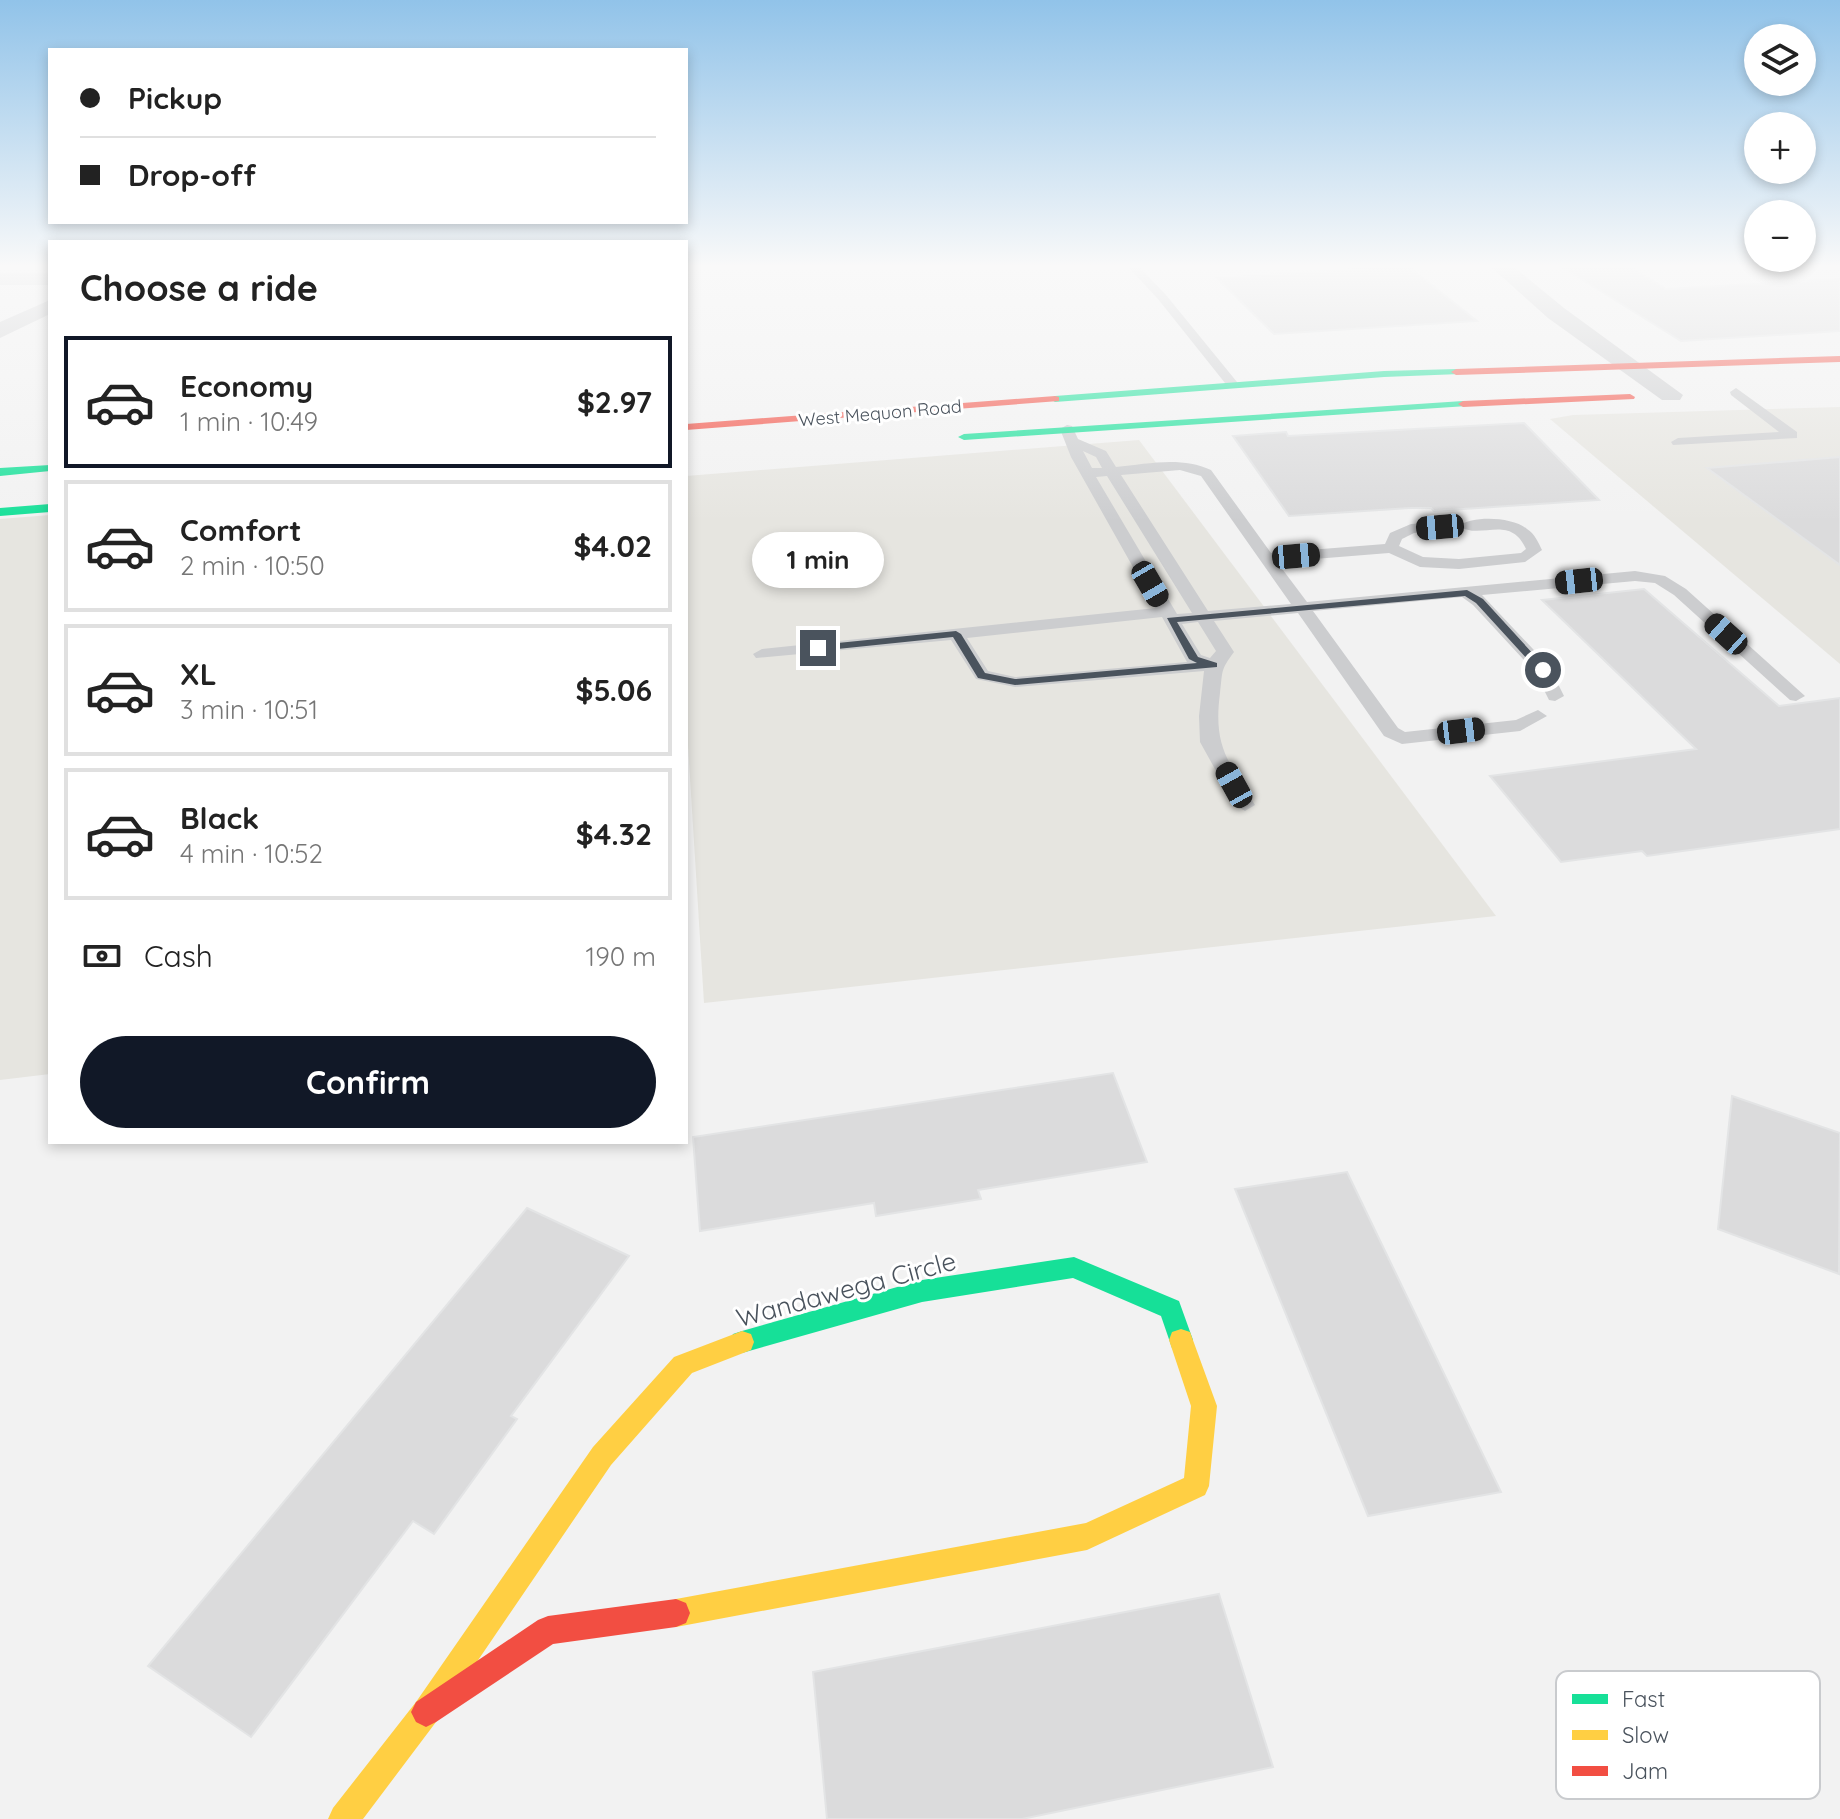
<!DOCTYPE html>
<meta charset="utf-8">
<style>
:root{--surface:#fff;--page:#f2f2f2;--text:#222;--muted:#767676;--line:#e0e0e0;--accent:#111827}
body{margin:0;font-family:Quicksand,sans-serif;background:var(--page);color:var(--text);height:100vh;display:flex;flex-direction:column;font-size:30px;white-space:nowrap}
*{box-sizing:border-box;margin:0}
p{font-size:26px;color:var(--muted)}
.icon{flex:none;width:44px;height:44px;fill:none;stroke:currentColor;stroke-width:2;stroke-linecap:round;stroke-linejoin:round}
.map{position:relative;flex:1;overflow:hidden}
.details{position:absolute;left:48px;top:240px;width:640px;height:904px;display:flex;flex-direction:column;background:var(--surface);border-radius:0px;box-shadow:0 4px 12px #0003}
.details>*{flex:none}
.banner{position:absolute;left:48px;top:48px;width:640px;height:176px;border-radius:0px;box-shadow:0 4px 12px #0003;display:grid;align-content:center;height:176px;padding:0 32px;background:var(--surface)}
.buttons{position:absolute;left:1744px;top:24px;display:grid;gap:16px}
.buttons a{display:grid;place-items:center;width:72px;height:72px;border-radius:50%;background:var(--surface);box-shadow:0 4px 12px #0003;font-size:40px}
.end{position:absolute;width:36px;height:36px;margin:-18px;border:10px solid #4a535d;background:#fff;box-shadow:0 0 0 4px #fff}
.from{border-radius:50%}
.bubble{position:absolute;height:56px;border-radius:28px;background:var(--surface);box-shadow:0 4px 12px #0003;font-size:26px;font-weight:800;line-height:56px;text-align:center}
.car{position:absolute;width:24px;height:48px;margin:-24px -12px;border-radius:10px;box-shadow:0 0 6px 2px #0007;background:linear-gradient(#222 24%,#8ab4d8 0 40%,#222 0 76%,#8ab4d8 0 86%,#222 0)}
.banner b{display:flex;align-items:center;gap:28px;height:76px;font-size:30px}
.banner b+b{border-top:2px solid var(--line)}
.banner i{width:20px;height:20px;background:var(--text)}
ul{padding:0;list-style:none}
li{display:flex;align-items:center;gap:24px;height:132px;margin:0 16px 12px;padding:0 16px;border:4px solid var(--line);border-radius:0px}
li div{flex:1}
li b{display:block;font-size:30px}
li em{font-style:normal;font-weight:800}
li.active{border-color:var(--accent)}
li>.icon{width:72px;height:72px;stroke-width:1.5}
h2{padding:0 32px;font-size:36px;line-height:96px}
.pay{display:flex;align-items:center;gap:20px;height:88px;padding:0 32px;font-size:30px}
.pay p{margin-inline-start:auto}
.action{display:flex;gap:16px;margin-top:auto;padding:16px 32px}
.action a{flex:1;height:92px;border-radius:48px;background:var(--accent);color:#fff;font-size:32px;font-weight:800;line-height:92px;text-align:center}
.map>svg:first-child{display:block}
</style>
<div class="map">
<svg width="1840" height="1819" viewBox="0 0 1840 1819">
<rect width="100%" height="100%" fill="#f2f2f2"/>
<g fill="#e6e5e0">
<polygon points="1840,407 1840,664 1550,419 1573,415"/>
<polygon points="1139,440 1496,916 704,1003 686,713 686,476"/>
<polygon points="50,515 50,1074 0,1080 0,519"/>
</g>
<g fill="#dbdbdc" stroke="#e3e4e5" stroke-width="2">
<polygon points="1387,267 1409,267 1477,321 1274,334 1217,278"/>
<polygon points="1562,267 1631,267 1666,289 1840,279 1840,331 1681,341"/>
<polygon points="1524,423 1599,500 1434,511 1431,508 1410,508 1289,516 1233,436 1286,432 1288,436"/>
<polygon points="1840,457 1840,565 1707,468"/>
<polygon points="1644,589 1779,706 1840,698 1840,829 1647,856 1642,851 1561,862 1490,776 1696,749 1542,600"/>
<polygon points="1113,1073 1147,1162 978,1190 981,1199 876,1216 874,1203 700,1231 693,1137"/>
<polygon points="1732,1096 1840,1133 1839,1274 1718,1229"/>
<polygon points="1347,1172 1501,1492 1368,1516 1235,1189"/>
<polygon points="527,1208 629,1256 511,1416 517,1419 434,1534 413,1521 251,1737 148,1666"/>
<polygon points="1219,1594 1273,1767 1022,1819 827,1819 813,1672"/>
</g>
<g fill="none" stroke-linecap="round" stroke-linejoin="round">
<g fill="#cccdcf" fill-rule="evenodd">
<polygon points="1128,267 1139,267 1166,295 1237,382 1237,388 1229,388 1158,299"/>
<polygon points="1736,388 1797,432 1797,438 1673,445 1671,442 1678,438 1779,432 1731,395 1730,392"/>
<path d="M1067,425L1072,426L1078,439L1106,451L1116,467C1148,464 1181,456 1211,470L1271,553L1385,544L1390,533L1411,524L1440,522L1445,524V530L1414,533L1402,539L1399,546L1423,557L1459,559L1521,553L1526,549C1510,513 1480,541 1459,526C1473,515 1513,517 1527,529C1535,534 1538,542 1542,550L1525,562L1459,569L1420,567L1389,553L1277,562L1307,602L1635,571L1665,576L1686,589L1805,696L1796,701L1790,700L1674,595L1655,583L1635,581L1482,595L1549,666L1564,696L1555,701L1549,700L1535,672L1473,605L1462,597L1313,611L1398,728L1405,732L1516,720L1538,710L1547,716L1520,731L1402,744L1384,736L1298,613L1214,621L1234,652C1220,671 1223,670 1220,693C1213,747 1228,761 1255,805L1245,811L1235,805L1200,742L1199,716L1204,671L1015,687L976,679L951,640L756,658L753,654L762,649L1156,608L1071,457L1060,429ZM1083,451L1096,457L1102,468H1092ZM1180,470L1201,476L1291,604L1208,611L1121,475ZM1107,476L1192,613L1177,614L1096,477ZM1162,617L1187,662L1015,677L988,671L967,638ZM1198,622L1216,651L1210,658L1201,655L1182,624Z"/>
</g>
<g fill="#cccdcf" fill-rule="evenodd">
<polygon points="1491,267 1514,267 1564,308 1683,395 1680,400 1662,400 1548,318"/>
<rect x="0" y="273" width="50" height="12"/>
<polygon points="50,300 50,314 0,338 0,322"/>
</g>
<g fill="#16e098" fill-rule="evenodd">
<polygon points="1456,369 1461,372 1460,374 1384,377 1055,402 1050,399 1055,396 1384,371"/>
<polygon points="1463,401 1467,402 1467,406 964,440 958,437 964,434"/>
<polygon points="50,465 50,471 0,476 0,468"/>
<polygon points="50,504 50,512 0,516 0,508"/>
<polygon points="1074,1257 1179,1301 1193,1340 1190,1348 1181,1351 1172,1348 1161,1316 1073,1278 922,1302 742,1353 733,1350 730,1342 733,1334 742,1331 922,1280"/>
</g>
<g fill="#ffcf43" fill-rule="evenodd">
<polygon points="1181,1329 1190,1332 1217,1406 1209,1486 1205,1495 1087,1550 676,1627 666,1623 662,1613 666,1603 676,1599 1086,1523 1184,1478 1191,1406 1169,1340 1172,1332"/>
<polygon points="742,1331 751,1334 754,1342 751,1350 692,1373 611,1465 436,1722 363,1819 328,1819 333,1808 416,1702 593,1447 674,1357"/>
</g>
<g fill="#f24e42" fill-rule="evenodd">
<polygon points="1840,356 1840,362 1456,375 1451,372 1456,369"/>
<polygon points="1630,394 1635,397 1634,399 1463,407 1458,404 1463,401"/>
<polygon points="1055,396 1059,397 1059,401 686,430 686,424"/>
<polygon points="676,1599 686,1603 690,1613 686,1623 676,1627 553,1644 436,1722 426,1727 416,1722 411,1712 416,1702 538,1620 548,1616"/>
</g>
</g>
<linearGradient id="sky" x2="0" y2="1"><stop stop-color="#91c3e9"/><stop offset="0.51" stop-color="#f9f9f9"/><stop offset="1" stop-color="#f9f9f9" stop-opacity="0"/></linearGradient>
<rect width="1840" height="522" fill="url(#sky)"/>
<polygon fill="#4a535d" points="1467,590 1483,599 1546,668 1546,672 1539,672 1476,603 1465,596 1177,622 1198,657 1217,663 1217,667 1015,685 978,678 953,637 818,651 812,648 818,645 956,631 961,634 985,673 1015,679 1197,663 1189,659 1167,618"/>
<g text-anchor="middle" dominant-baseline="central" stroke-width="6" stroke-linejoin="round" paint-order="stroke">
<g font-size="18" fill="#4a535d" stroke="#fff">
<text transform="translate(880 413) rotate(-5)">West Mequon Road</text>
</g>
<g font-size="26" fill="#4a535d" stroke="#fff">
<text transform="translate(846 1289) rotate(-15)">Wandawega Circle</text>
</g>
</g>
<rect x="1556" y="1671" width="264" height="128" rx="12" fill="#fff" stroke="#c9cbce" stroke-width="2"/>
<rect x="1572" y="1694" width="36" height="10" fill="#16e098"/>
<rect x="1572" y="1730" width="36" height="10" fill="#ffcf43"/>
<rect x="1572" y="1766" width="36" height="10" fill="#f24e42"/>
<g font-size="22" fill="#4a535d">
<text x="1622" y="1707">Fast</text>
<text x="1622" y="1743">Slow</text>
<text x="1622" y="1779">Jam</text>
</g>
</svg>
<div class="buttons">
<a><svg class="icon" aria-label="layers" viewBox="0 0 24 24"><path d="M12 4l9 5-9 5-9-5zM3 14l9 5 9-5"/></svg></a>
<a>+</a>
<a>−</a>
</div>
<i class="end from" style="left:1543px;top:670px"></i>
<i class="end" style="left:818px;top:648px"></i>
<div class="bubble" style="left:752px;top:532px;width:132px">1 min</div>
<i class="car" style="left:1440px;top:527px;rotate:265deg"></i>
<i class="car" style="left:1296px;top:556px;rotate:85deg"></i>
<i class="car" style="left:1579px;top:581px;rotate:264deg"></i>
<i class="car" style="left:1150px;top:584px;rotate:150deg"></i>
<i class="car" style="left:1726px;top:634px;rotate:312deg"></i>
<i class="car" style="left:1461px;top:731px;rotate:83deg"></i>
<i class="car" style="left:1234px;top:785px;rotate:331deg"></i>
<div class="banner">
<b><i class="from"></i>Pickup</b>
<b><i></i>Drop-off</b>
</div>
<section class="details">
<h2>Choose a ride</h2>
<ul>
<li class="active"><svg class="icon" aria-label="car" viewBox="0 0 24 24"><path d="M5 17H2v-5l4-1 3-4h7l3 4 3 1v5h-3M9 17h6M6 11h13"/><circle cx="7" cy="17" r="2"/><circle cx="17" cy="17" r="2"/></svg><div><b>Economy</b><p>1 min · 10:49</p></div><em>$2.97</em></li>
<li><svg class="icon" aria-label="car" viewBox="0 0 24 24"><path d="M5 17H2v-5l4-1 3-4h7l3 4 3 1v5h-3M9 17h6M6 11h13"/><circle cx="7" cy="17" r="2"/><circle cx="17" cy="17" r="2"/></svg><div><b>Comfort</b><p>2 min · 10:50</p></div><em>$4.02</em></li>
<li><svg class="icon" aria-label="car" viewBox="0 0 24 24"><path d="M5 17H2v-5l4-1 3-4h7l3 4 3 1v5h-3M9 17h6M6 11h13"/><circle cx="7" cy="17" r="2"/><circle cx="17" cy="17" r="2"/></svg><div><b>XL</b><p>3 min · 10:51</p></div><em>$5.06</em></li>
<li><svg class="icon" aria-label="car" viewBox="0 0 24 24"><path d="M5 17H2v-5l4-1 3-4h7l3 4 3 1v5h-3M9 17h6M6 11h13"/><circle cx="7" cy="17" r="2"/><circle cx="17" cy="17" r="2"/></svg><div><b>Black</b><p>4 min · 10:52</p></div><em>$4.32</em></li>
</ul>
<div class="pay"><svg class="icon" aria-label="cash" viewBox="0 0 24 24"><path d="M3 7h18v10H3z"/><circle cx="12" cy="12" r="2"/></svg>Cash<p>190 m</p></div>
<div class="action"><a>Confirm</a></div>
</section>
</div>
